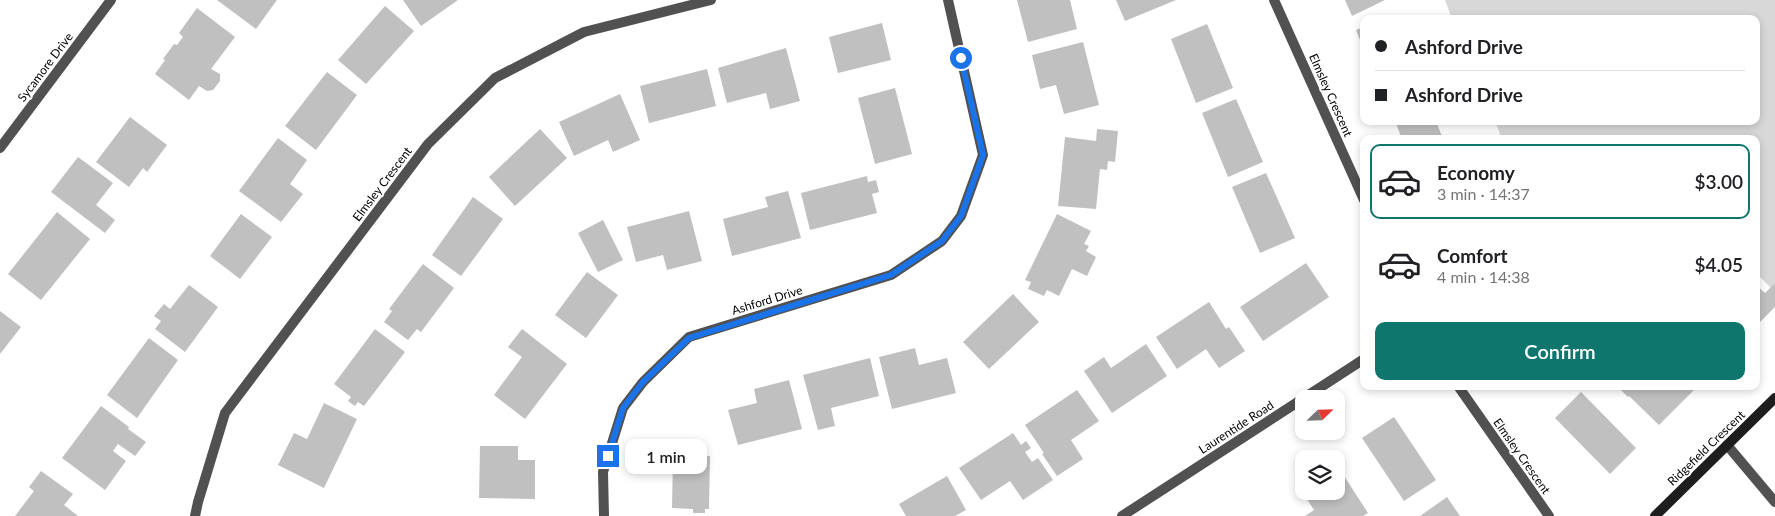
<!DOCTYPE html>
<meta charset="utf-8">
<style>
:root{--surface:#fff;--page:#f6f6f6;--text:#202124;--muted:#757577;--line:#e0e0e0;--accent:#0f766e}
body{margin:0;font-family:Lato,sans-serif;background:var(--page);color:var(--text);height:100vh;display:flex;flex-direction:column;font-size:19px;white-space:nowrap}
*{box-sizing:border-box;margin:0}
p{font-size:16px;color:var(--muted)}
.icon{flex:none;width:28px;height:28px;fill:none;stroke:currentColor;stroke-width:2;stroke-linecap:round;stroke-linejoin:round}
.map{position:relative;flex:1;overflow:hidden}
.drawer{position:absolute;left:1360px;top:135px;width:400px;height:255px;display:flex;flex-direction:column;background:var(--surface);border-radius:10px;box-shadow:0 2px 8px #0003}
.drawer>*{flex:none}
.guide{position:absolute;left:1360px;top:15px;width:400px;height:110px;border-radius:10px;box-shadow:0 2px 8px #0003;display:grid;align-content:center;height:110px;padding:0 15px;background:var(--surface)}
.needle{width:32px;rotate:67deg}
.fabs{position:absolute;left:1295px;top:390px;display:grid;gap:10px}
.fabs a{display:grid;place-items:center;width:50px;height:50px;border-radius:10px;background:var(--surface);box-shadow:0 2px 8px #0003;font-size:25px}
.end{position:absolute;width:22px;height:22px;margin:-11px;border:6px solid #1a73e8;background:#fff;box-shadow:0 0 0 2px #fff}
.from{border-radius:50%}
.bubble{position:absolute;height:35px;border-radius:10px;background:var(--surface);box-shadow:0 2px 8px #0003;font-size:16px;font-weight:600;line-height:35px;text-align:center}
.guide b{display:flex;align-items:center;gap:18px;height:48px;font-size:19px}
.guide b+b{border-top:1px solid var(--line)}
.guide i{width:12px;height:12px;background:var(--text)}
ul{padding:9px 0 0;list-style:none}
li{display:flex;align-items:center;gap:15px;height:75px;margin:0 10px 8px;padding:0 5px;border:2px solid transparent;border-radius:10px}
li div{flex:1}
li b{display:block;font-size:19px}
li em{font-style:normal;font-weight:600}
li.current{border-color:var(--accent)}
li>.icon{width:45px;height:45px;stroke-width:1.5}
.primary-button{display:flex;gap:10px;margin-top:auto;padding:10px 15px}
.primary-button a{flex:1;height:58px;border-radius:10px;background:var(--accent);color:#fff;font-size:20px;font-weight:600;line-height:58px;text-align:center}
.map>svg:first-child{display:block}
</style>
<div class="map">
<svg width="1775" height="516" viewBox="0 0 1775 516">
<rect width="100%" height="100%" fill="#fff"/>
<polygon fill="#d8d8d8" points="1445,0 1775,0 1775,292 1756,273 1756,139 1502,139 1495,121 1756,121 1756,19 1452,19"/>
<g fill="#c0c0c0">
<polygon points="217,0 277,0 256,29"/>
<polygon points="403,0 458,0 421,26"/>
<polygon points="1017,0 1070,0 1077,29 1028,42"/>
<polygon points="1116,0 1176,0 1125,21"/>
<polygon points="1345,0 1385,0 1352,16"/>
<polygon points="385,6 414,31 366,84 338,60"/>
<polygon points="197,8 235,37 211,69 220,74 220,81 213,90 207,91 199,86 189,100 155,74 165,60 163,59 174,44 177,45 183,37 179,33"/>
<polygon points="882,23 891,60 838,73 829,37"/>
<polygon points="1207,24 1233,88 1196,103 1171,39"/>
<polygon points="1364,27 1364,50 1356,30"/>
<polygon points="1083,42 1099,105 1064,114 1056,85 1040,89 1032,55"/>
<polygon points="786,48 800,101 770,109 766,93 727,103 718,68"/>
<polygon points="707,69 716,106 649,123 640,86"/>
<polygon points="327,72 357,95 316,150 285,126"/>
<polygon points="895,88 912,154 875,164 858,98"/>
<polygon points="620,94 640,140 613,152 608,140 574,156 559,122"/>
<polygon points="1236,99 1263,162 1228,177 1202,113"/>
<polygon points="130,117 167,145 147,172 143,168 129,187 96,162"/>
<polygon points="1395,121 1436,121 1443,139 1402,139"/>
<polygon points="540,129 567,158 515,206 489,177"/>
<polygon points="1097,129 1118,131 1115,162 1108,161 1107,170 1100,169 1096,209 1058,206 1065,137 1096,141"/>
<polygon points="278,138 307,160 290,184 303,194 281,222 239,191"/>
<polygon points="78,157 113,183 96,205 115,220 105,233 51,192"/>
<polygon points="1266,173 1295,238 1260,253 1232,187"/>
<polygon points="867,176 868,182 876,180 879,192 872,194 877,213 810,230 801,193"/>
<polygon points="788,191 801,238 732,256 723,219 768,207 765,197"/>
<polygon points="473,197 503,219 461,276 432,255"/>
<polygon points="689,211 702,261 667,270 663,255 636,262 627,227"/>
<polygon points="57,212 90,239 41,300 8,274"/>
<polygon points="241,214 272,237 240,279 210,256"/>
<polygon points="1057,214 1091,231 1084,244 1089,246 1086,251 1096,257 1087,276 1072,269 1059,296 1047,290 1044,296 1028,289 1031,282 1025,280"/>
<polygon points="603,220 623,260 598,272 578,233"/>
<polygon points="1306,263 1329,297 1263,341 1240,307"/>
<polygon points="423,264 454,288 421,332 417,329 408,340 384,322 392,311 389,309"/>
<polygon points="587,272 618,295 586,338 555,315"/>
<polygon points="1775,283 1775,307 1756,326 1756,285 1765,293"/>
<polygon points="189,285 218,307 185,352 155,329 161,321 154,316 164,304 170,309"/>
<polygon points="1013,294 1039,322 989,369 963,342"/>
<polygon points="1209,302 1226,329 1229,327 1245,351 1219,368 1206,349 1177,369 1156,337"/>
<polygon points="0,311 21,327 0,354"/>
<polygon points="375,329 405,352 364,406 358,402 355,406 348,401 351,397 334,384"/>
<polygon points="522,329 567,364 525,419 494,395 522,357 508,347"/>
<polygon points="149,338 178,360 137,418 107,395"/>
<polygon points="1146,344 1167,376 1112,413 1084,371 1104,357 1111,368"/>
<polygon points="915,348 919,365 947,358 956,393 892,409 879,357"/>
<polygon points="870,358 879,396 831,408 835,426 818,430 803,375"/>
<polygon points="789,380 802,429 738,445 728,410 757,403 754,389"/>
<polygon points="1620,386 1640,387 1698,386 1659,425 1629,396 1628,397 1619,388"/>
<polygon points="1077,390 1099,421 1071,440 1083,459 1057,476 1042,454 1044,453 1025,425"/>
<polygon points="1581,392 1636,448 1610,474 1555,418"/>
<polygon points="324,403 357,419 324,488 278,465 294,433 307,439"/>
<polygon points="101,406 129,427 128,429 146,442 135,456 118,444 113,451 126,461 105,490 62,458"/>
<polygon points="1394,417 1436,480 1404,501 1362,438"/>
<polygon points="1013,433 1021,445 1026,441 1031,448 1025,452 1032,462 1038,458 1053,480 1023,500 1010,481 981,500 959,468"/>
<polygon points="480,446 518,446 518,460 535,460 535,499 479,498"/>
<polygon points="1338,454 1343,461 1337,465 1368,513 1363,516 1305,516 1314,510 1295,481 1304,475 1304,491 1336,491 1336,459 1330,459"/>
<polygon points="673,455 710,456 709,509 705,509 705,513 693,513 693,509 672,508"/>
<polygon points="41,471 73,494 64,505 78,516 15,516 34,491 29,487"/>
<polygon points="947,476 966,510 955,516 906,516 899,504"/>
<polygon points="1447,497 1460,516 1420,516"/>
</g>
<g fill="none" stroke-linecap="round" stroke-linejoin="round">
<g stroke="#515151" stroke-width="10">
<polyline points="1274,0 1364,200"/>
<polyline points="0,148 111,0"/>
<polyline points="1458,386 1549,516"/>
<polyline points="1727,445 1775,502"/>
<polyline points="195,516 198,502 225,413 428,144 495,78 584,32 711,0"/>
<polyline points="604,516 603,472 623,408 643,382 689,337 891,275 942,241 961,216 983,155 948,0"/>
<polyline points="1122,516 1364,359"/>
</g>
<polyline stroke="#1e1e1e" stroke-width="10" points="1655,516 1775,398"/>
</g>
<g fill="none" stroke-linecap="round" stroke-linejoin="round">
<polyline stroke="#1a73e8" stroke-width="6" points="608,456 623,408 643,382 689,338 891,275 942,241 961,216 983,155 961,58"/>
</g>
<g text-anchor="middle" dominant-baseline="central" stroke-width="4" stroke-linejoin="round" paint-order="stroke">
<g font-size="12" fill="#000" stroke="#fff">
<text transform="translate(45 67) rotate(-53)">Sycamore Drive</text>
<text transform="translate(1331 95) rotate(66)">Elmsley Crescent</text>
<text transform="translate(382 184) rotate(-53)">Elmsley Crescent</text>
<text transform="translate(767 300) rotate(-17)">Ashford Drive</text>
<text transform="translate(1236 427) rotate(-33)">Laurentide Road</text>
<text transform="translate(1706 448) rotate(-44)">Ridgefield Crescent</text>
<text transform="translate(1522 456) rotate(55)">Elmsley Crescent</text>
</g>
</g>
</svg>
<div class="fabs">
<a><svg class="needle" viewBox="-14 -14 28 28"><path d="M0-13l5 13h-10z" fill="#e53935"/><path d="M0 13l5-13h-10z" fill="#757577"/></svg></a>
<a><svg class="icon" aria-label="layers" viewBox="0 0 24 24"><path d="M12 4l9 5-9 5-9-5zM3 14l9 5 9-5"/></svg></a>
</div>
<i class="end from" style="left:961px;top:58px"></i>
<i class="end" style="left:608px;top:456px"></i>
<div class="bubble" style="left:625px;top:439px;width:82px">1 min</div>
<div class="guide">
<b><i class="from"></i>Ashford Drive</b>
<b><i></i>Ashford Drive</b>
</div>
<section class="drawer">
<ul>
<li class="current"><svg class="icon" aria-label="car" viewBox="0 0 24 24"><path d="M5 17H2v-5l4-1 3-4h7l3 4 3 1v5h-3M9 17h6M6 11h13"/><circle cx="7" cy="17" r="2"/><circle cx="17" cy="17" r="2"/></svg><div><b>Economy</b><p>3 min · 14:37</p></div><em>$3.00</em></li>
<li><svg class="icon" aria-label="car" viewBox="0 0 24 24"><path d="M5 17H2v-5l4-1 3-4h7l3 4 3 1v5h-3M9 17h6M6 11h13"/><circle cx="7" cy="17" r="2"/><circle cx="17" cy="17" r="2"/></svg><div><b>Comfort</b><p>4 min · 14:38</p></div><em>$4.05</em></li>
</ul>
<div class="primary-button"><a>Confirm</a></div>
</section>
</div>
